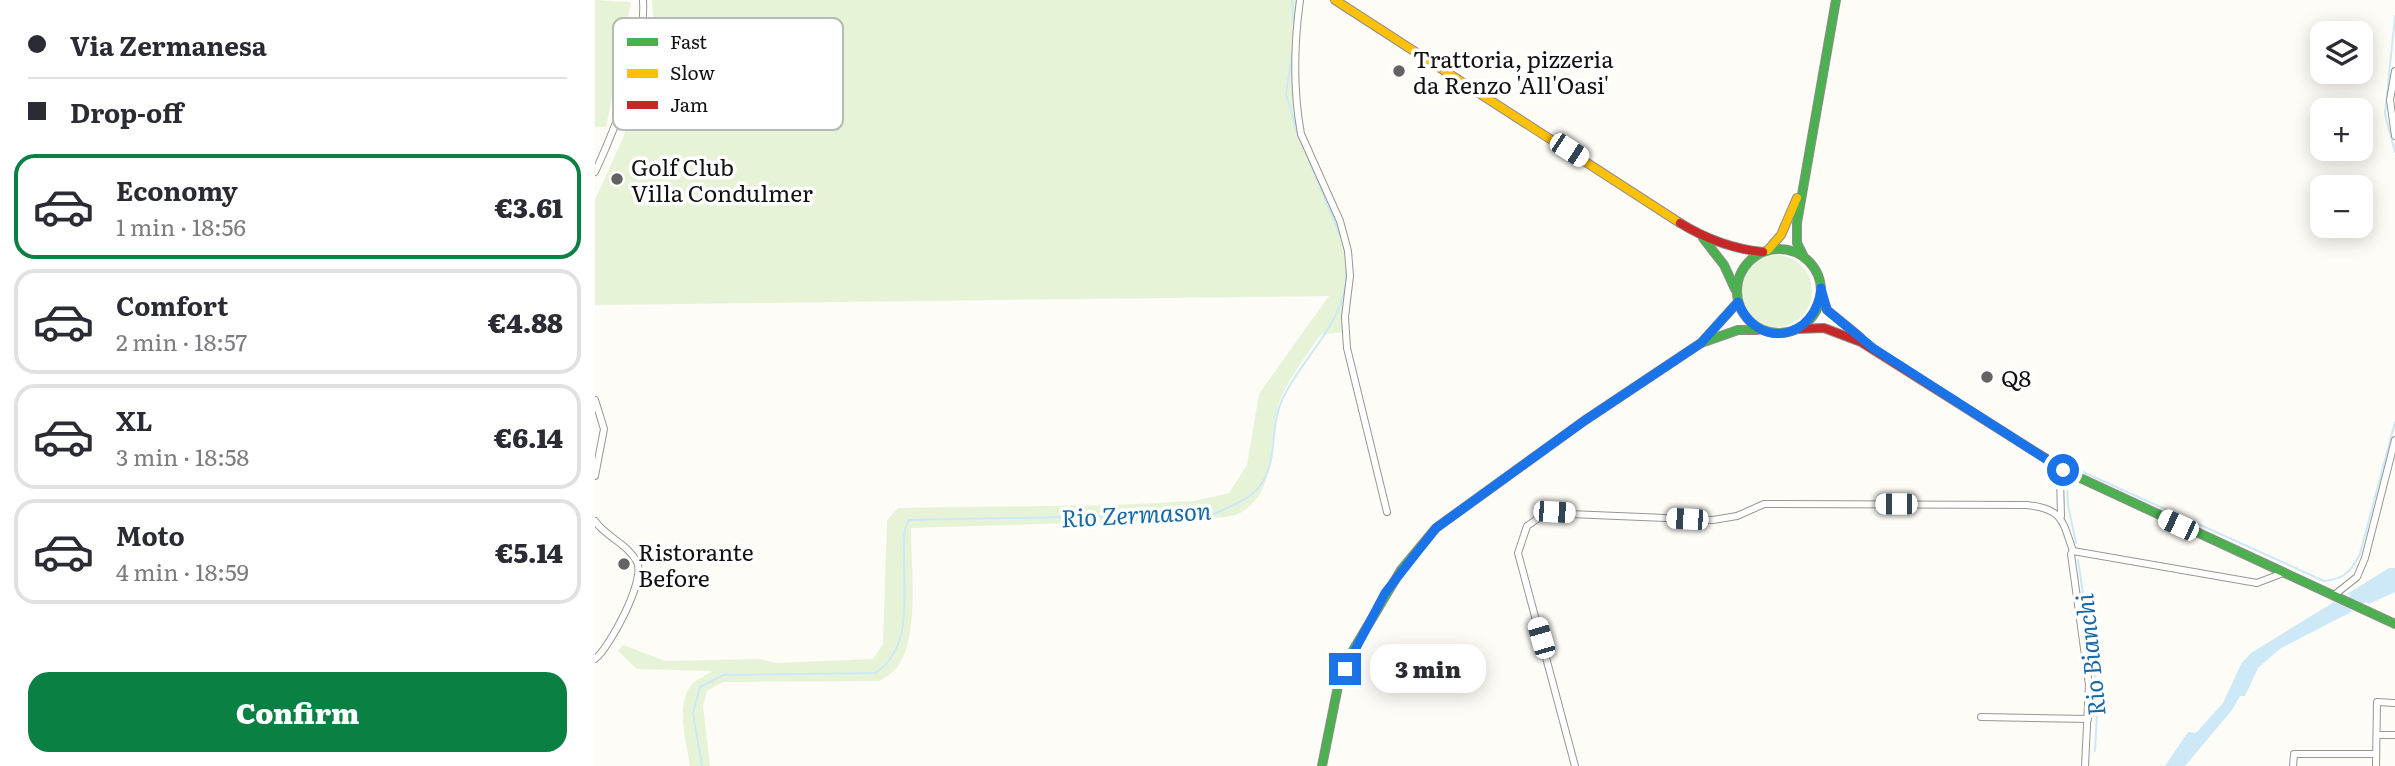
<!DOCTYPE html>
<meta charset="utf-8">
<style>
:root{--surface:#fff;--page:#f7f7f7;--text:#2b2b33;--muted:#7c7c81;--line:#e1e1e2;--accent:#0b8043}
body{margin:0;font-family:Literata,serif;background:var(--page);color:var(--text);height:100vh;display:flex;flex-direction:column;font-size:26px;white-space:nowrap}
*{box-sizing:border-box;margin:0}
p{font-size:23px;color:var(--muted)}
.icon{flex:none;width:38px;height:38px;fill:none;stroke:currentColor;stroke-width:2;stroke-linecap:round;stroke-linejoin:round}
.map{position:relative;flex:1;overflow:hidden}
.details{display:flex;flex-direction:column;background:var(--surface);width:595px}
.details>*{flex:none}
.top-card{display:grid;align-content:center;height:154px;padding:0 28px;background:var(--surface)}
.buttons{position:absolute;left:1715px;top:21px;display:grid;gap:14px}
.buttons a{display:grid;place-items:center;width:63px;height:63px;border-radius:14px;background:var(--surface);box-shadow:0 4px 18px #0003;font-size:35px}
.end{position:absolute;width:32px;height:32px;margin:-16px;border:9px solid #1a73e8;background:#fff;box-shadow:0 0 0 4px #fff}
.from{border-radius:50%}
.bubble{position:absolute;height:49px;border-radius:21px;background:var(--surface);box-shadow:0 4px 18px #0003;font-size:23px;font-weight:800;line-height:49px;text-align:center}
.car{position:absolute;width:21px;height:42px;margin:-21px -10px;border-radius:9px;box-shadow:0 0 5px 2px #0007;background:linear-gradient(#fff 24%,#345 0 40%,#fff 0 76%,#345 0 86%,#fff 0)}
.top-card b{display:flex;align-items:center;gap:24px;height:66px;font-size:26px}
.top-card b+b{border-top:2px solid var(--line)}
.top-card i{width:18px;height:18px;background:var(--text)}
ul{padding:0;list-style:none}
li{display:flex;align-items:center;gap:21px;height:105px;margin:0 14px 10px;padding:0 14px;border:4px solid var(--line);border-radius:21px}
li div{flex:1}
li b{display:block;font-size:26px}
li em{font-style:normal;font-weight:800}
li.on{border-color:var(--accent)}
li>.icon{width:63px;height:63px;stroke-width:1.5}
.cta{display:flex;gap:14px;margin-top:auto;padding:14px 28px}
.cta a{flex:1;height:80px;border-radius:21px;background:var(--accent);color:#fff;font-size:28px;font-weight:800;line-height:80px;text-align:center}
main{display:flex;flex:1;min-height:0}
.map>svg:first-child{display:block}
</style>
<main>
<section class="details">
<div class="top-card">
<b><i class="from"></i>Via Zermanesa</b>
<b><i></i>Drop-off</b>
</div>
<ul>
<li class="on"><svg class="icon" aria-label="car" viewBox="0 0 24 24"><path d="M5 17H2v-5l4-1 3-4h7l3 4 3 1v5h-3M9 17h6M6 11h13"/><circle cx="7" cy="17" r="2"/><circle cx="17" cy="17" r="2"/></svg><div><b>Economy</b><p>1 min · 18:56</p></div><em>€3.61</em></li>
<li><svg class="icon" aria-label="car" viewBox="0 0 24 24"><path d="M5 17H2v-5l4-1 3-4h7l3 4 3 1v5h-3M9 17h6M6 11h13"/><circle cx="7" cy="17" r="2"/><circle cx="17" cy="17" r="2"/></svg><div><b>Comfort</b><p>2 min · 18:57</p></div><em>€4.88</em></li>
<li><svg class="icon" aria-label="car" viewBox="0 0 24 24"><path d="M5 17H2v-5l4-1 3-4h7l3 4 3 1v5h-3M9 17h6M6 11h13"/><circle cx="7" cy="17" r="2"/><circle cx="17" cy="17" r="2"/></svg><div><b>XL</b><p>3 min · 18:58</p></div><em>€6.14</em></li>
<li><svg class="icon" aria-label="car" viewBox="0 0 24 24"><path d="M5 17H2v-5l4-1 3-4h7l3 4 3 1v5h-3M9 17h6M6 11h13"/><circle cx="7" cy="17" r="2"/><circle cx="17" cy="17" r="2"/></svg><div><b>Moto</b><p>4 min · 18:59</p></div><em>€5.14</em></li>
</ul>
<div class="cta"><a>Confirm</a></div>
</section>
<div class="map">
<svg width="1800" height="766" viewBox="0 0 1800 766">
<rect width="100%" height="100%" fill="#fdfcf7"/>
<g fill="#e7f3d7">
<polygon points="0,0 36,2 11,127 0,127"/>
<path d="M57,0H701L700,123L745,227L751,252L747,332L725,335C711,357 691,381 683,406C673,442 684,493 643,514C635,518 620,517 611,519L316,528C316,563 324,633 305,663C301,671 292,676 285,681L128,682L112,691L108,706L115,766H95C92,744 79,702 98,683C103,679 112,675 117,671L42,669L23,651L28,645L70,661L165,659L181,663L278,659L288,644L292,520L303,508L523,505L599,501L634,493L652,465L664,394L734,296L0,305V200L28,138L50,74L59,31Z"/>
<circle cx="1181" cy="291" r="36"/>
</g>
<g fill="#cde8f7">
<polygon points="1794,568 1800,568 1800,592 1774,604 1752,594"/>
<polygon points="1739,602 1758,611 1686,648 1663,668 1650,696 1645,696 1637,710 1590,766 1570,766 1593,732 1601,733 1628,703 1646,664 1656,653"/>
</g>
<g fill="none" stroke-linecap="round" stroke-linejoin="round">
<g stroke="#cde8f7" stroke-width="2">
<polyline points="697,0 699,26"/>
<polyline points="1800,16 1790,114 1800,152"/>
<polyline points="698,49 691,94 703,135"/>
<polyline points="707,143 746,238"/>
<path d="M1477,467L1729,581C1749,579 1756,572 1765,554L1800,422"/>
<polyline points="1472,480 1473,505 1481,543"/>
<polyline points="1483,560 1503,695 1500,751"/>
<path d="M107,766L98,713L105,687L128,675L280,673C319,648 308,593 309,552C309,542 308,528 314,520L619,514C634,507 654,500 664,487C684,462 674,428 687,400C707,355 754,322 751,268"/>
</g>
<polyline stroke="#cde8f7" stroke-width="12" points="1734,613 1800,581"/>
<g stroke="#979795" stroke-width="8">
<g id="street">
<path d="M705,0C699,44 698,90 706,134L745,221L753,251L755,276L750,317L752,348L792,512"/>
<polyline points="1800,71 1795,100 1800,136"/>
<path d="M0,172C21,127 51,51 48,0"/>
<polyline points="0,400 9,429 0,476"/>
<polyline points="1465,477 1466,516"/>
<path d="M0,521C11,537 33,544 42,562C51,580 15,647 0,659"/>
<polyline points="1478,551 1476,554 1494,685 1490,766"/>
<polyline points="1738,596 1762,577 1770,558 1800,440"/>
<polyline points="1386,717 1493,719"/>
<polyline points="1782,735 1800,735"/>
<path d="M980,766L923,553L932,526L951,513L1118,520L1142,516L1169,504L1432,505C1468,509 1467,520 1478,551L1662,583L1688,573"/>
<polyline points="1698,766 1699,754 1781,754"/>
<polyline points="1781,766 1782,702 1800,703"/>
</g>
</g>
<g stroke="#8e8d8b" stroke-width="10">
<g id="fast">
<polyline points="1108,238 1129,265 1140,289"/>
<circle cx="1184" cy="291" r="42"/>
<polyline points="1208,255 1202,243 1202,223 1241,0"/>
<polyline points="1106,343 1143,330 1163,330"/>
<polyline points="1450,458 1468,470 1800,624"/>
<polyline points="727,766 743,686 757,652 806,570 841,528 989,421 1106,343 1143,302"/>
</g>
</g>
<g stroke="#8e8d8b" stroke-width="10">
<g id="slow">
<polyline points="740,0 1085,223"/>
<polyline points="1173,250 1186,235 1202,198"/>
<polyline points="1227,296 1232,310 1265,337"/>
</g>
</g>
<g stroke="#8e8d8b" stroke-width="10">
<g id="jam">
<path d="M1085,223C1111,239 1138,249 1168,252"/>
<polyline points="1203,329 1229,328 1266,342 1450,458"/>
</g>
</g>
<use href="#street" stroke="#fffffe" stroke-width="6"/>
<use href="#fast" stroke="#4caf50" stroke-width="8"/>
<use href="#slow" stroke="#ffc107" stroke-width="8"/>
<use href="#jam" stroke="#c62828" stroke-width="8"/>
</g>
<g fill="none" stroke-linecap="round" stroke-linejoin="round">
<path stroke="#1a73e8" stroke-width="9" d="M750,669L790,593L841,528L989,421L1106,343L1143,302C1162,351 1221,340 1226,288L1232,310L1278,348L1468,470"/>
</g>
<g fill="#646362" stroke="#fff" stroke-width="2.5">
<circle cx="804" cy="71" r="7"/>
<circle cx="22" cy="179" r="7"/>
<circle cx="1392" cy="377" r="7"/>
<circle cx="29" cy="564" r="7"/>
</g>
<g text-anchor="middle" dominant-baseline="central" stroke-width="7" stroke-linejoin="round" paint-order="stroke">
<g font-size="23" fill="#111" stroke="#fff" text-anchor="start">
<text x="818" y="58">Trattoria, pizzeria<tspan x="818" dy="26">da Renzo 'All'Oasi'</tspan></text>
<text x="36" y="166">Golf Club<tspan x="36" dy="26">Villa Condulmer</tspan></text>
<text x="1406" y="377">Q8</text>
<text x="43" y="551">Ristorante<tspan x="43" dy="26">Before</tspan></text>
</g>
<g font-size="24" font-style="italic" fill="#1768a6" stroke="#fff">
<text transform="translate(541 513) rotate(-3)">Rio Zermason</text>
<text transform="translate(1494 655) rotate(-96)">Rio Bianchi</text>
</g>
</g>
<rect x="18" y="18" width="230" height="112" rx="10" fill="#fff" stroke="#b8b8b8" stroke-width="2"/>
<rect x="32" y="38" width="31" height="8" fill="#4caf50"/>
<rect x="32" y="69" width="31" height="9" fill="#ffc107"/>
<rect x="32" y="101" width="31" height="8" fill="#c62828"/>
<g font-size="19" fill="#111">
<text x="75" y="49">Fast</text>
<text x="75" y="80">Slow</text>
<text x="75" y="112">Jam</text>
</g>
</svg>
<div class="buttons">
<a><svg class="icon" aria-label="layers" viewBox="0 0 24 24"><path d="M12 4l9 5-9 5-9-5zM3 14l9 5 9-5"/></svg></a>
<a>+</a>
<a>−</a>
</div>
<i class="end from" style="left:1468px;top:470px"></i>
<i class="end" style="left:750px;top:669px"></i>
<div class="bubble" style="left:775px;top:644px;width:116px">3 min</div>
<i class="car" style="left:974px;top:150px;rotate:123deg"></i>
<i class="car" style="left:1301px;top:504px;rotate:270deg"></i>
<i class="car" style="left:959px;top:512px;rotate:93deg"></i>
<i class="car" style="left:1092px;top:519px;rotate:273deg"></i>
<i class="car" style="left:1583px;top:525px;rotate:295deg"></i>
<i class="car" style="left:946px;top:638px;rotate:344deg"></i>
</div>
</main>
